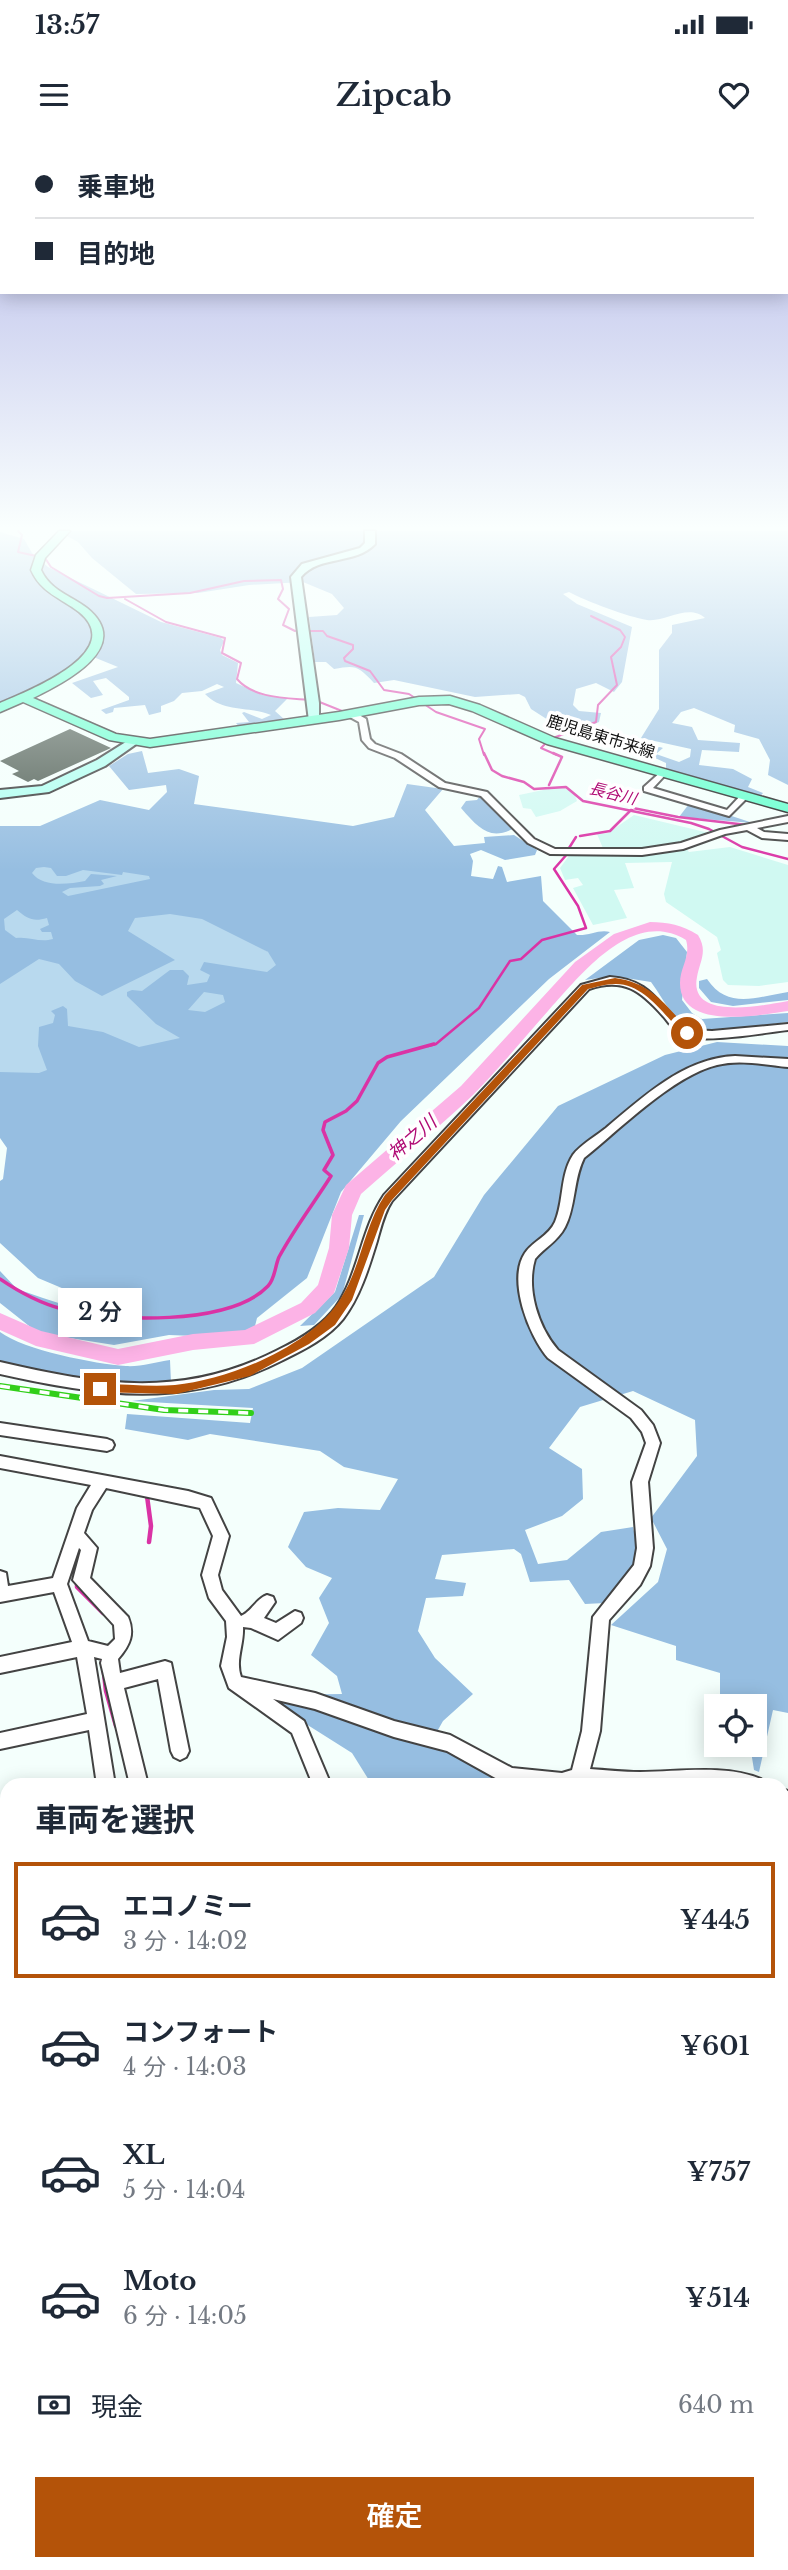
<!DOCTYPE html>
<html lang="ja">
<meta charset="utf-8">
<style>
:root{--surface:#fff;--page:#f2f2f3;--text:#1f2937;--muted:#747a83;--line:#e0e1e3;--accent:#b45309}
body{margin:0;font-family:"Libre Baskerville","Noto Sans JP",serif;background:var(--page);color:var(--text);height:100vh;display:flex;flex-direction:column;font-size:26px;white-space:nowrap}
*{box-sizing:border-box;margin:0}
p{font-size:23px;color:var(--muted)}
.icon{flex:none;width:38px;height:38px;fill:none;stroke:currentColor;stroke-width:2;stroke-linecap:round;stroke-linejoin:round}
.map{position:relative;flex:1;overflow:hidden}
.drawer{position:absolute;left:0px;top:1638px;width:789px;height:793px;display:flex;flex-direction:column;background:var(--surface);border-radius:21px 21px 0 0;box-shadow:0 4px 18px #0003}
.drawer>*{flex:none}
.guide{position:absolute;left:0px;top:0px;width:789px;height:154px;box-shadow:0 4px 18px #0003;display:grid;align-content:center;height:154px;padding:0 35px;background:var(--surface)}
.tools{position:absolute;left:704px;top:1554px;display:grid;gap:14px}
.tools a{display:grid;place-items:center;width:63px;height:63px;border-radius:0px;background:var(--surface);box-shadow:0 4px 18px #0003;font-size:35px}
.end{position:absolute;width:32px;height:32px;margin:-16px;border:9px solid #b45309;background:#fff;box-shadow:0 0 0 4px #fff}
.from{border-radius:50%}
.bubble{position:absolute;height:49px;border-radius:0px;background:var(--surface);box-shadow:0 4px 18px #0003;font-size:23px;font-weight:600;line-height:49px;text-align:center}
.guide b{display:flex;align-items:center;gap:24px;height:66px;font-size:26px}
.guide b+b{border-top:2px solid var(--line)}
.guide i{width:18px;height:18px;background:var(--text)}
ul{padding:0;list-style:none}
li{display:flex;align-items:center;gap:21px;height:116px;margin:0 14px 10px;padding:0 21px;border:4px solid transparent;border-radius:0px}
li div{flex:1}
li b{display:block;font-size:26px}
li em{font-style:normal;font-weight:600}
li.selected{border-color:var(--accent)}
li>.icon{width:63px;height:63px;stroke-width:1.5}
h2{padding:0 35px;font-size:32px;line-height:84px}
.pay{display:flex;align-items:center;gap:18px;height:77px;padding:0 35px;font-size:26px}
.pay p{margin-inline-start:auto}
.button{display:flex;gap:14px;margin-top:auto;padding:14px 35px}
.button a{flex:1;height:80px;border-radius:0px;background:var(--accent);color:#fff;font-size:28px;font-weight:600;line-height:80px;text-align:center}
.status{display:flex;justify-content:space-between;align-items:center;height:49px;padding:0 35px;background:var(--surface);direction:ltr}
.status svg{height:19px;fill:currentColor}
header{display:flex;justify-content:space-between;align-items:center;height:91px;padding:0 35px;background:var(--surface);font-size:32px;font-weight:600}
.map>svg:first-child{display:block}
</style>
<div class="status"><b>13:57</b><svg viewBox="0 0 49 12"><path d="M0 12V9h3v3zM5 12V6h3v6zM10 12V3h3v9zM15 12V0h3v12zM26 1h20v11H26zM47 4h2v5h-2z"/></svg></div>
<header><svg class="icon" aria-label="menu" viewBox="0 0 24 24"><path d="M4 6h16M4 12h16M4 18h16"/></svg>Zipcab<svg class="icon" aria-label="heart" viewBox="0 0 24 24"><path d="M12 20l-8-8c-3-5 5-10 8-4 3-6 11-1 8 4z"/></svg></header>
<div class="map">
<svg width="788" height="2430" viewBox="0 0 788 2430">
<rect width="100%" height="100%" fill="#f4fffc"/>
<g fill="#d0f9f2">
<polygon points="558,647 573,651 577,661 560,671 536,677 531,669 523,668 519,655"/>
<polygon points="634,675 709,693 683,705 689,712 730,707 788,725 788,842 759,846 728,845 723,840 717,813 721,810 717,797 666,762 664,754 672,722 625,723 634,748 614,750 627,778 593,785 573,748 583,745 578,738 565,740 560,728 571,713 605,713 597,694 608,693"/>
</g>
<polygon fill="#b8d9ee" points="39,723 150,723 150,768 203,772 283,821 187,906 42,937 0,936 0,729"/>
<g fill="#96bee1" fill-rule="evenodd">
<path d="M58,391H788V645L768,635L770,620L759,599L734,592L735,585L694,568L681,572L672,583L692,587L698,600L740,603L739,612L702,610L699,625L733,629L752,639L748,647L763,653L760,657L666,630V623L642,612L630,614L634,607C644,609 653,605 663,608L656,614L679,622L690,617L691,609L641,598L659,569V510L672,493V485L705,478C688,463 664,483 647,480C628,477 586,461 569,452L563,454L577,464L632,487L622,542L614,552L596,543L576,549L573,565L579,571L601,573L599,582L570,594L531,569L525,557L519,554L475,557L394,540L374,543C358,526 356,525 334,529L326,522H315L309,477L337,475L344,468L332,454L303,442L249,445L198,453L136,454L92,418L78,402Z"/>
<path d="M0,392L24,399L32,413L48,427L161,482L221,498L224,501L220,510L222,515L238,523L236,543L262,555L288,558L275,571L285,580L240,588L236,583L249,582L242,573L244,572L262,579L271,575C250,566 223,573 205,554L224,547L217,544L202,551L182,553L174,561L161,566V572L149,575L145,565L114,568L113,572L106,574L101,570L129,560V557L106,538L93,541L103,555L91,558L72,543L118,527L86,514L62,533L0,563Z"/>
<path d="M142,611L148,633L179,629L199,636L194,664L353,686L394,677L407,644L443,649L425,670L454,706L485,703L484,697L514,695L537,710L535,715L505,720L481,710L470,714L473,721L471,736L493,739L498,726L502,727L507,742L541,736L543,761L577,795C589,796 599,789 610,792L549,839L401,981L341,1052L307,1138L257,1178L254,1190L195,1196L169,1195L114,1205L38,1193L0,1163V1131L17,1149L43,1158L74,1168L109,1170L115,1163L76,1154L38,1138L0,1103V1041L3,1039L7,1008L0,998V932L39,933L47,930L38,906L39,887L53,883L55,875L51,871L63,866L67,869L68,886L103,892L139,907L180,898L156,884L127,856V852L132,850L142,851L170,830H183L189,836L187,845L207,842L210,835L200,830L204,822L267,832L276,825L268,812L202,779L170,774L135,778L128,791L175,820L102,856L75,841L59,824L39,819L0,844V686H40L100,660L149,670L167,652L166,645L129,650L109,626L128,614ZM44,727L51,728L57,736H66L83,730L122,735L123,732L149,736L150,739L68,756L62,752L70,748L100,746L104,744L101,740L117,736L91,734L85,741C69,744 43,748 32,733L36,728ZM17,770C28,779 33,782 47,778L49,785L40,789L42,792H51L53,799C39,803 29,796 16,798L5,790L4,779ZM204,852L223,855L225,862L205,872L188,870Z"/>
<path d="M480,656C492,669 508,672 521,684C492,703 481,691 461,668L466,661L477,660Z"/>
<polygon points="689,664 695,664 753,683 679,677"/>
<path d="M663,795L676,798L687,812L682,860L692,873L702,879L788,873V882C761,885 702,899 680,882C669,872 660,854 651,842L613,836L585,840L639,800Z"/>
<path d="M707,839C728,870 756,857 788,852V860L733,866L711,862L699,848V841Z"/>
<polygon points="717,902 788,906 788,1573 773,1570 759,1632 754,1630 750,1605 754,1605 754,1566 744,1566 743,1562 720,1557 720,1533 676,1520 676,1506 611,1485 658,1442 667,1409 651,1378 697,1316 695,1280 633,1251 580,1267 549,1308 582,1329 583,1359 562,1376 525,1390 538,1424 567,1420 601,1392 633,1387 638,1411 631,1430 605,1463 585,1464 569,1440 530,1442 521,1414 514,1409 442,1415 435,1439 466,1443 463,1456 426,1458 418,1491 435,1518 473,1554 443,1581 430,1604 460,1613 508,1645 372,1645 352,1613 268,1560 272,1555 342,1554 337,1536 311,1515 329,1483 319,1458 332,1438 306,1427 288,1407 304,1372 338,1368 380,1370 398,1339 344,1327 320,1311 210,1294 188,1300 125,1289 127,1274 250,1283 253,1268 132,1261 214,1250 249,1249 302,1228 434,1137 484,1055 558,966 665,915"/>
<polygon points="359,1075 364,1075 342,1155 314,1185 300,1186 335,1152"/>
<path d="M0,1192C24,1210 95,1224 126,1226C140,1227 156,1222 170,1220L171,1243H93L0,1223Z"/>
<polygon points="7,2027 7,2372 0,2400 0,2028"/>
<polygon points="152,2424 290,2424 282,2430 157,2430"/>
<polygon points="340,2424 517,2424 530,2430 342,2430"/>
</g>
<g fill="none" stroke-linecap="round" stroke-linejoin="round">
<g stroke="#da33a5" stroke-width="2">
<polyline points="18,391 22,395 18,412 45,418 51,427 99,456 107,458 190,453 244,441 281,440 283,449 278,459 289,469 283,485 295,491"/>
<path d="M125,459L166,482L225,498L222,513L241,523L237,539C253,558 285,558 308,560"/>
<polyline points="310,491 323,491 327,496 353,505 353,509 344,518 345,521 370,531 384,550 409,554 436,572 485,589 479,599 484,615"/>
<polyline points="317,561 347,573"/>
<polyline points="553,598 596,582 598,565 617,545 611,517 621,507 625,497 620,490 591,476"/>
<polyline points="546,603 541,608 557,615"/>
</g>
<g stroke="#da33a5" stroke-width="2.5">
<polyline points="484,613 492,630 502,636 524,642 534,649 566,647 583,661 691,683 709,689 742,707 788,719"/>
<polyline points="549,645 562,617 553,613"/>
<polyline points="580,696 610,691 633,668 678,677 747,685"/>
<polyline points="569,708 576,697"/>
<polyline points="428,906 436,904 479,868 510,821 521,819 542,800 586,788 578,766 554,729 568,713"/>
</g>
<path stroke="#da33a5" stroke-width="3.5" d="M0,1139C19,1152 39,1163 62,1169C112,1182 230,1186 268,1146C275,1139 275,1126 279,1117C294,1089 314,1063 331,1036L324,1030L333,1015L323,990L325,982L346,971L357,961L378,923L387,917L434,904"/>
<g stroke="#da33a5" stroke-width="4.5">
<polyline points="147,1356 151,1386 149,1402"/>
<polyline points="77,1443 77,1447 103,1473"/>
<polyline points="102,1516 106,1551 116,1586"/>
</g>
<polyline stroke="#da33a5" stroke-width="5" points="0,1800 7,1793"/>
<path fill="#fcb3e6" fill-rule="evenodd" d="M650,782C668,782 682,785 698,795C708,811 700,821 697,837C688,882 765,865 788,861V871C759,875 680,891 680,843C680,827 691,817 686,800C632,767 580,836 548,871C523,899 499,929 473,955C437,989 398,1021 361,1054L352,1075L349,1108L334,1153L315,1173L254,1204L193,1210L118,1225L36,1206L0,1190V1173L41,1191L118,1209L193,1194L245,1190L301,1163L318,1145L329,1108L332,1075L346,1045L461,946L575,822L614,794Z"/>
</g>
<polygon fill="#4b5a50" points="70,589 111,608 38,641 34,639 28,642 12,634 19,631 0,621"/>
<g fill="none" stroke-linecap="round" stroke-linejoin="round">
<g stroke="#434343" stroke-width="4">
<g id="street">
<polygon points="348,572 354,572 366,579 370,599 375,604 401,614 445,643 487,652 534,699 555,709 642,709 681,703 720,690 788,676 788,682 757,688 764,692 788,694 788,700 762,698 747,690 725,694 683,709 642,715 550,714 528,703 481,656 439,647 395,618 369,608 362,600 359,582 348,576"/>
<polygon points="663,630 667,633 653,648 727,670 742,654 749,656 729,676 644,651 644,647"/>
<path d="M610,837C655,840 658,869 689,890L712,891L788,884V890C762,893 707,903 684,896C675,893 670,884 664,877C641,851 624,837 589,849L392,1061C384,1073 381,1087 377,1101C369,1127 360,1157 343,1179C328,1198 303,1210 281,1221C187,1269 99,1256 0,1234V1222C99,1245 181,1259 276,1211C297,1201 322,1187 336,1167C359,1133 361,1089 384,1055L581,845Z"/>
<path d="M735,916L788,919V927C765,925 740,919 717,925C674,935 619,990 584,1018C573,1040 576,1066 565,1087C558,1101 544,1108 535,1119C526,1149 538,1187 558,1210L641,1270L653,1285L660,1303L648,1342L653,1408L650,1426L640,1445L609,1480L600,1591L590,1629C607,1630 623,1632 640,1632C678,1632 725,1624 761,1639L764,1645H508L447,1611L394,1597L315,1569L273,1559L304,1581L331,1645H313L292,1593L229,1548L221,1526L227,1497L226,1481L209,1458L202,1435L213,1396L200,1368L106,1348L92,1370L84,1393L97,1408L90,1438L128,1477C135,1494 130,1505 118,1519L120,1533L165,1521L171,1523L189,1611L186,1617L180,1620L174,1617L171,1611L158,1539L124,1548L148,1645H130L101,1523L102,1519L94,1517L115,1645H97L89,1590L0,1609V1593L87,1574L77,1517L0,1533V1517L72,1502L54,1452L0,1462V1431L6,1433L8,1446L53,1438L77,1368L91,1345L0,1328V1316L188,1351L211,1358L229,1396L218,1435L222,1450L241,1476C252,1471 256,1459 267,1455L273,1457L275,1462L264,1478L276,1483L295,1471L301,1473L303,1478L301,1483L278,1500L251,1488L243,1487C244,1505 235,1520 241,1537L315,1553L394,1581L450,1595L512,1628L562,1633L572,1630L582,1591L593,1477L634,1425L637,1408L632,1342L646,1303L642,1292L631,1278L548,1218C529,1196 507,1140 525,1113C533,1101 549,1096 555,1082C564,1061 560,1035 573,1015C580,1005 596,996 606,988C643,957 684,918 735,916ZM79,1408L81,1410L73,1440L114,1485L115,1499L108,1506L88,1501L67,1444Z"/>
<polygon points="0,1283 107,1299 112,1301 114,1305 112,1309 107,1311 0,1295"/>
<polygon points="782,1649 788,1651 788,1670 782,1668"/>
<polygon points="7,1673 7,1691 0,1692 0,1674"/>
<polygon points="7,1933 7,1953 0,1954 0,1934"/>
<polygon points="782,2412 788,2414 788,2430 769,2430 769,2424 782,2424"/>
</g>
</g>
<g stroke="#323232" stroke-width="4">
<g id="secondary">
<path d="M365,391H375V404C355,425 319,415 301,437L319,563V579L309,581L291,437L302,424L360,408L365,403Z"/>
<polygon points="129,600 139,602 105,626 49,652 0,658 0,650 42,646 97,620"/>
</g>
</g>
<g stroke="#212121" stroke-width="3">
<path id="primary" d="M59,391H70L45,418L41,430C51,451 70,455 87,468C135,507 65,542 33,558L116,594L150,599L339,572L419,557L450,556L480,565L555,598L788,664V672L547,604L472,571L449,564L419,565L339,580L150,607L109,600L23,562L0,572V563C28,551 128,512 79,472C61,458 41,453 31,430L36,415Z"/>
</g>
<use href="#street" fill="#fff" fill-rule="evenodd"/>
<use href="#secondary" fill="#affff0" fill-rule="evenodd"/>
<use href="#primary" fill="#64ffcd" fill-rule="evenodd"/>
<g stroke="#31cf19" stroke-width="6">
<polyline id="rail" points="0,1246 164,1270 251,1273"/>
</g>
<use href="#rail" stroke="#fff" stroke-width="3.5" stroke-dasharray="10" stroke-linecap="butt"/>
</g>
<linearGradient id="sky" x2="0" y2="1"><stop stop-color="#b0b4e7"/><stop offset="0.53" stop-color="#fafffe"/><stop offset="1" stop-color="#fafffe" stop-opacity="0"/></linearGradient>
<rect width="788" height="731" fill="url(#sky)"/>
<path fill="#b45309" d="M615,838C652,843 665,865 690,891V895H684C665,876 644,843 615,844C606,844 596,847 588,849L392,1060L385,1070L352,1160L335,1185L309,1204L250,1236L176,1254L96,1252V1246L100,1244C125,1244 151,1247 175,1245C229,1240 312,1206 341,1158C361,1127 364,1086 385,1055L582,845Z"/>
<g text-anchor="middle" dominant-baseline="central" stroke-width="7" stroke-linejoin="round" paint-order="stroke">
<g font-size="16" fill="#101010" stroke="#fff">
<text transform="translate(601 596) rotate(17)">鹿児島東市来線</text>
</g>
<g font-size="16" font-style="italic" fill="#b00c75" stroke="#fff">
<text transform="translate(613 653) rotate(14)">長谷川</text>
</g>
<g font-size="19" font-style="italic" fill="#b00c75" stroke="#fff">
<text transform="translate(412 998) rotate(-41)">神之川</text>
</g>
</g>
</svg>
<div class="tools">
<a><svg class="icon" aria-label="locate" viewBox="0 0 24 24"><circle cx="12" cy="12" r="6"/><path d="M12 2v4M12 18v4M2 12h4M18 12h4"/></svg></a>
</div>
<i class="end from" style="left:687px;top:893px"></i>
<i class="end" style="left:100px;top:1249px"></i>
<div class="bubble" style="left:58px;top:1148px;width:84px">2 分</div>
<div class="guide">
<b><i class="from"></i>乗車地</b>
<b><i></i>目的地</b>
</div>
<section class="drawer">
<h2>車両を選択</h2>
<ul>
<li class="selected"><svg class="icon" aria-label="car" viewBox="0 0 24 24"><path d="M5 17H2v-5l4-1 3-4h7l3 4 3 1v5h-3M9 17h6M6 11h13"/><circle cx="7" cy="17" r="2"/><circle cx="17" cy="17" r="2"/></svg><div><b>エコノミー</b><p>3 分 · 14:02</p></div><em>¥445</em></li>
<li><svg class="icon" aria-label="car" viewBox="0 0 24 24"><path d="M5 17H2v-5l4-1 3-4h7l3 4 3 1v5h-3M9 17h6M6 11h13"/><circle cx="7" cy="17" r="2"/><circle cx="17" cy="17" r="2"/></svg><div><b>コンフォート</b><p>4 分 · 14:03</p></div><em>¥601</em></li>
<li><svg class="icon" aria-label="car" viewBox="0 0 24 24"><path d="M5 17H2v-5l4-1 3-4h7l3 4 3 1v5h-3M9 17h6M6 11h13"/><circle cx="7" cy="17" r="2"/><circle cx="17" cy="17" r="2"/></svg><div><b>XL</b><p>5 分 · 14:04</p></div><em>¥757</em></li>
<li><svg class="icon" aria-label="car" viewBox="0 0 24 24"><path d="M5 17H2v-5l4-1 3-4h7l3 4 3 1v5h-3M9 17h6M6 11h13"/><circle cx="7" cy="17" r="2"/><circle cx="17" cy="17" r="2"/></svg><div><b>Moto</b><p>6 分 · 14:05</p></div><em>¥514</em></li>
</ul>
<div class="pay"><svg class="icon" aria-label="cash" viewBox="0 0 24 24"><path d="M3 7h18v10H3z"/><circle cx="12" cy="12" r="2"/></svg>現金<p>640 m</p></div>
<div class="button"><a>確定</a></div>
</section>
</div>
